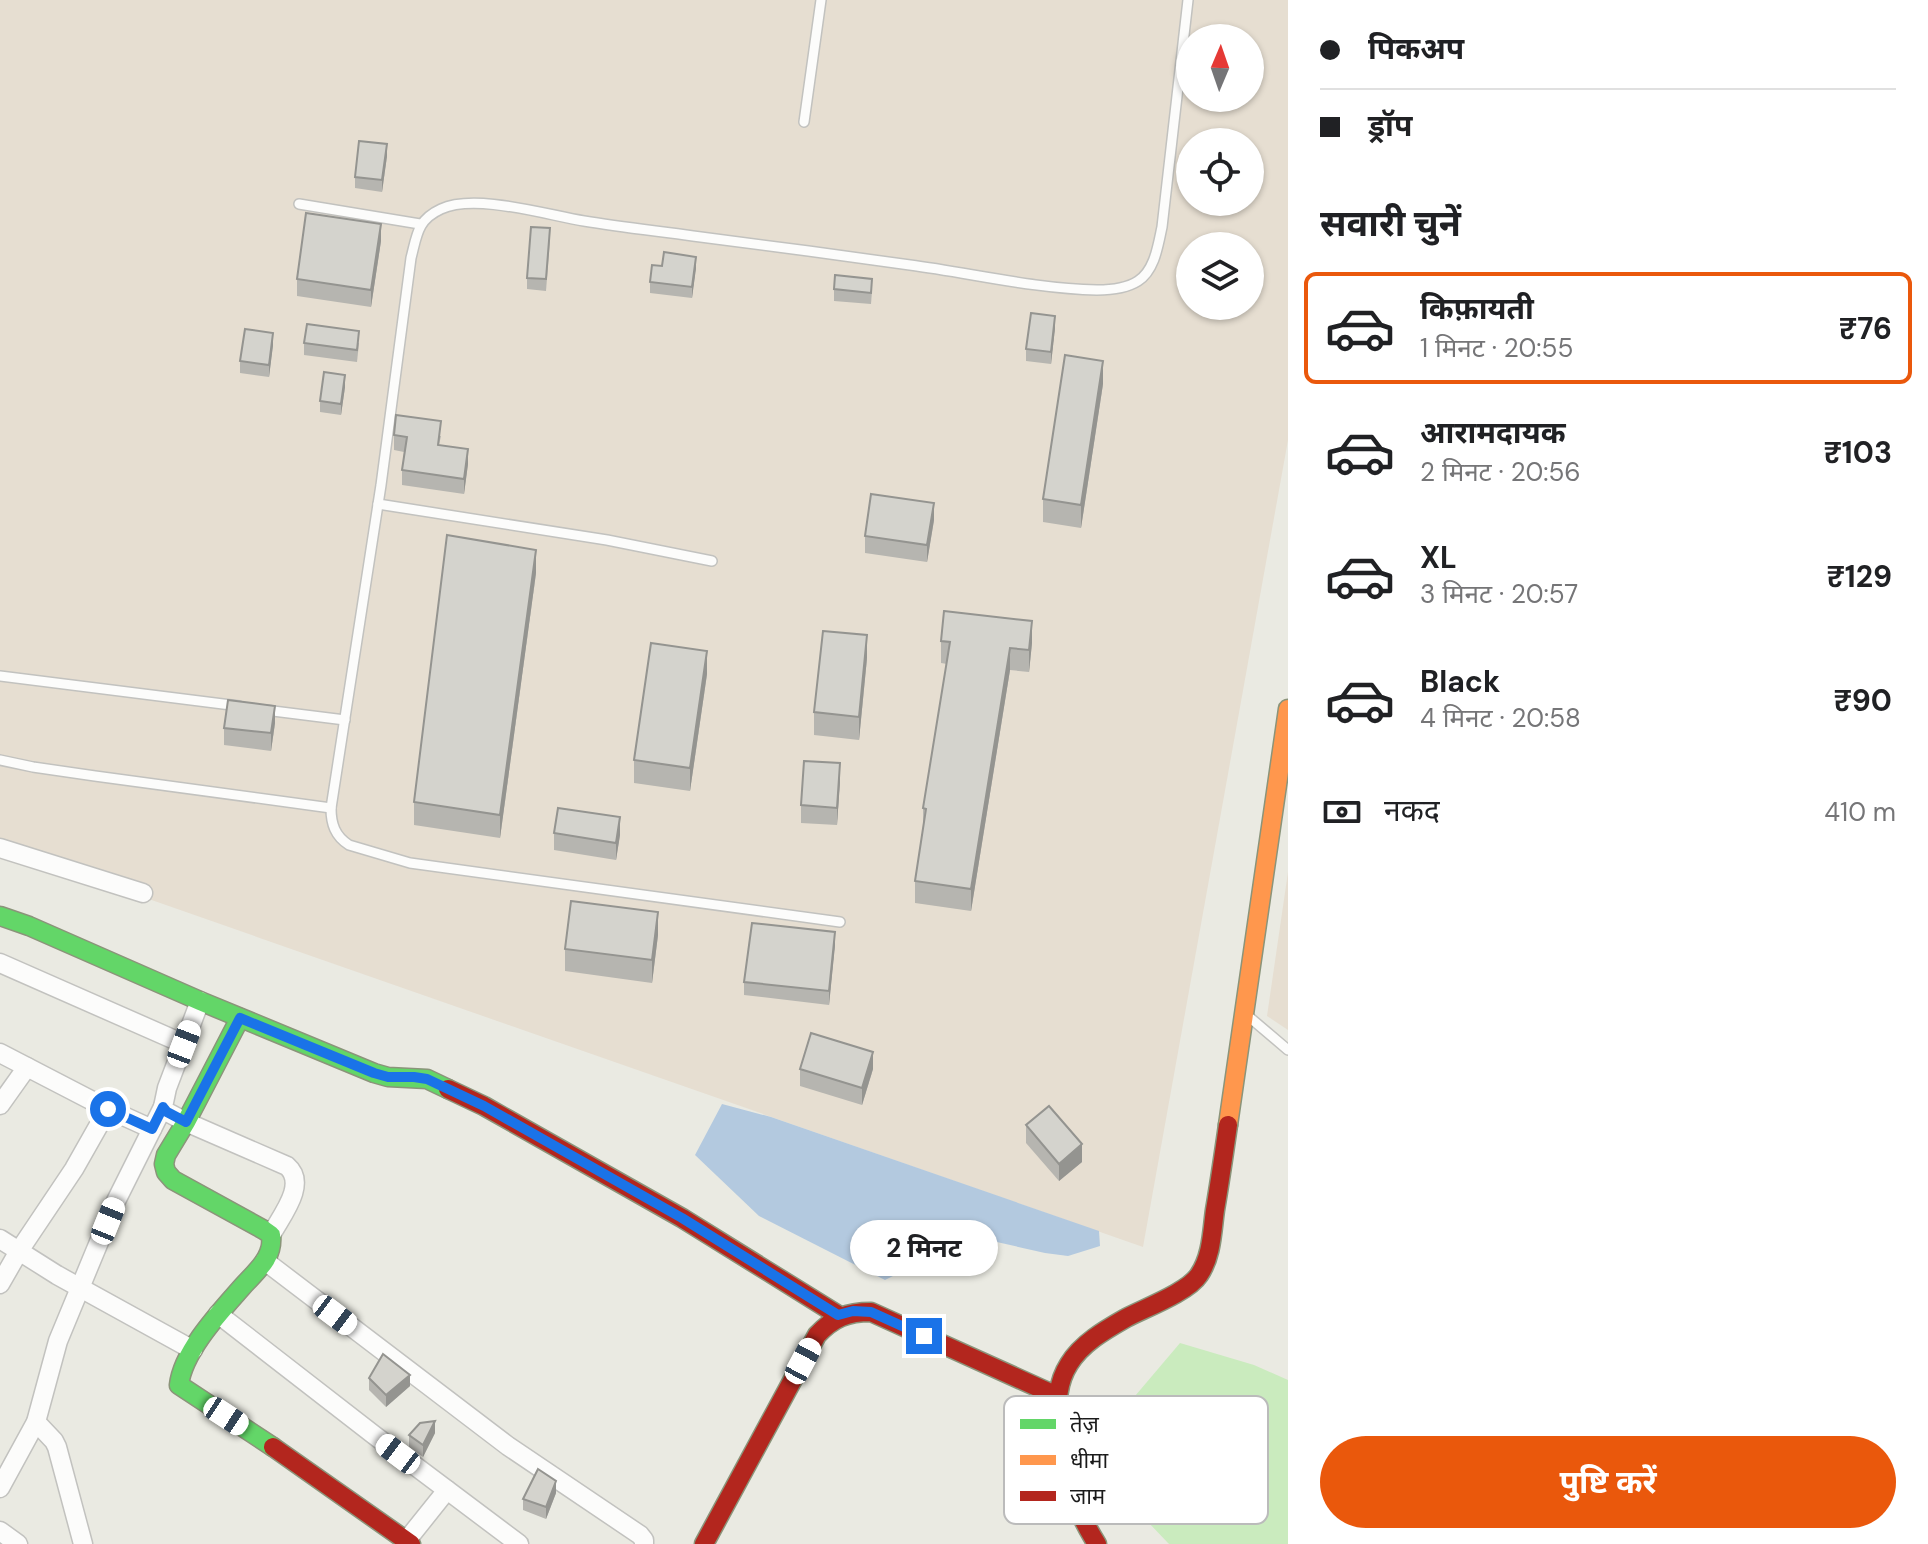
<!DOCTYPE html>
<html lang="hi">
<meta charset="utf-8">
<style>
:root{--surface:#fff;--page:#f2f2f2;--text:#202124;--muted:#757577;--line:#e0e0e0;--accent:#ea580c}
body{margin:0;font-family:"DM Sans","Noto Sans Devanagari",sans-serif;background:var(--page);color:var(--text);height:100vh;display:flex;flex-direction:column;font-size:30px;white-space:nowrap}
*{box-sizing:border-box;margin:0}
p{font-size:26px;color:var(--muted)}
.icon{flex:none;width:44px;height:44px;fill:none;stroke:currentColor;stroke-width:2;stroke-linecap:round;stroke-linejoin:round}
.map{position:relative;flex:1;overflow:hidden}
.sheet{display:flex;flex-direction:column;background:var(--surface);width:640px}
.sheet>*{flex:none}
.top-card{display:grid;align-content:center;height:176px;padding:0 32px;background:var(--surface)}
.needle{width:52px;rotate:2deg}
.buttons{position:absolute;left:1176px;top:24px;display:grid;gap:16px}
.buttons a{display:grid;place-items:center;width:88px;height:88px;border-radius:50%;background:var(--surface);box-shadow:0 2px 6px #0004;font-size:40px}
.end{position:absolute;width:36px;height:36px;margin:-18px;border:10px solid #1a73e8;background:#fff;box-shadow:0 0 0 4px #fff}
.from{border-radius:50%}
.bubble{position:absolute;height:56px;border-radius:28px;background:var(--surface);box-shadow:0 2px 6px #0004;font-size:26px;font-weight:700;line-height:56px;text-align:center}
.car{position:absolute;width:24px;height:48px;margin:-24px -12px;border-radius:10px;box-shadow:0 0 6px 2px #0007;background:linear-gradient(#fff 24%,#345 0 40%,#fff 0 76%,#345 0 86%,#fff 0)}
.top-card b{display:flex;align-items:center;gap:28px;height:76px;font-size:30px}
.top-card b+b{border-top:2px solid var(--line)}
.top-card i{width:20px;height:20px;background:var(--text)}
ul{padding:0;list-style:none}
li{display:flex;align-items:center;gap:24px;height:112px;margin:0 16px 12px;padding:0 16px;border:4px solid transparent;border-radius:12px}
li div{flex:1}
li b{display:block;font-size:30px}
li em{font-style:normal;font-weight:700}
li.on{border-color:var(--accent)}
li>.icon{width:72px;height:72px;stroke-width:1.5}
h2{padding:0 32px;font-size:36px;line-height:96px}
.pay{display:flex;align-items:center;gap:20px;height:88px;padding:0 32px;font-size:30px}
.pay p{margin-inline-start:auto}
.action{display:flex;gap:16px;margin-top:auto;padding:16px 32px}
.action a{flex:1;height:92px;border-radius:48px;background:var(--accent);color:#fff;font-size:32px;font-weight:700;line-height:92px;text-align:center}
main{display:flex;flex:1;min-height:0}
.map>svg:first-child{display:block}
</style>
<main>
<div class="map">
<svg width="1288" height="1544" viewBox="0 0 1288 1544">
<rect width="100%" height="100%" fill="#eaeae2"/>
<g fill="#e6ded1" fill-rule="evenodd">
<path d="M0,0H1288V440L1143,1247L0,847ZM1190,38H1250V98H1190ZM1190,142H1250V202H1190ZM1190,246H1250V306H1190Z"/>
<polygon points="1288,872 1288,1030 1267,1016"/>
</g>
<polygon fill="#caebbe" points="1180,1343 1254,1365 1288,1380 1288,1544 1169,1544 1147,1521 1124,1409"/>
<polygon fill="#b3c9df" points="722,1104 771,1117 1099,1231 1100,1246 1068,1256 1045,1253 979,1238 943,1251 885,1280 759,1216 695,1155"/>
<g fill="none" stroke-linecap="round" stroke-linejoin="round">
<g stroke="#c2c2bf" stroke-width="12">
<g id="lane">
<polyline points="804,122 821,0"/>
<polyline points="299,204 420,224"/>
<polyline points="378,504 607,540 712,561"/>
<polyline points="0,676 239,706"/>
<polyline points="265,710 345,720"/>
<polyline points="0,760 33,767 95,776 331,808"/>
<path d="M840,922L410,863L349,845C335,836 331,824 331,808L381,485L411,258C417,235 417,220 441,209C475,193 547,215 584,221C620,227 657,231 693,236C765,245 838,255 910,265C971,273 1036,289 1097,290C1110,290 1127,288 1138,281C1155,270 1158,245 1162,227L1188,0"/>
<polyline points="1248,1016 1288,1050"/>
</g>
</g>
<g stroke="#c2c2bf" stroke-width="21">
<g id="street">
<polyline points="0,848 143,893"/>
<polyline points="0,963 184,1044"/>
<path d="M200,1001L167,1088L163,1107L167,1112L186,1122L287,1166C308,1184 281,1216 271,1235"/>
<polyline points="0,1053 108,1109 152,1129"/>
<polyline points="0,1105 27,1067"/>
<polyline points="0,1239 57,1275 193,1350"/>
<polyline points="265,1261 508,1446 640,1535 644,1540 644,1544"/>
<polyline points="0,1284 19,1251 74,1169 108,1109"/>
<polyline points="218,1314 374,1435 519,1544"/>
<polyline points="36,1422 54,1441 57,1447 83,1544"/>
<polyline points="0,1488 36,1422 58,1341 116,1201 163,1107"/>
<polyline points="0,1531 18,1544"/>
<polyline points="407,1540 447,1490"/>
</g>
</g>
<g stroke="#8b947a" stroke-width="21">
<g id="fast">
<polyline points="0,916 29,926 200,1001 374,1073 388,1077 427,1079 448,1089"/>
<path d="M240,1018L186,1122L166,1155L164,1164L166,1172L173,1180L264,1230L271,1235C272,1244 271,1250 266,1259C260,1269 250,1278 242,1287C220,1312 183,1351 179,1385L273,1447"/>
</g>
</g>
<g stroke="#8b947a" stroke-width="21">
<polyline id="slow" points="1228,1125 1288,709"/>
</g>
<g stroke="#8b947a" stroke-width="21">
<g id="jam">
<polyline points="448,1089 484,1106 682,1218 838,1315"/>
<polyline points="273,1447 411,1544"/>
<path d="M704,1544L817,1335C833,1318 847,1312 871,1312L1057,1396"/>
<path d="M1097,1544C1073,1506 1060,1468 1058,1423C1057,1402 1057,1383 1069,1364C1082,1343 1105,1330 1126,1318C1145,1308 1188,1292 1199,1275C1212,1256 1212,1231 1215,1210C1220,1181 1224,1153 1228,1125"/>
</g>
</g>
<use href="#lane" stroke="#fcfcfb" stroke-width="9"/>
<use href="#street" stroke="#fcfcfb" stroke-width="18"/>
<use href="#fast" stroke="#63d668" stroke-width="18"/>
<use href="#slow" stroke="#ff974d" stroke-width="18"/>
<use href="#jam" stroke="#b3261e" stroke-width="18"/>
</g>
<g fill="#b6b5b0">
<polygon points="387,156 382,192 355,188 355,177"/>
<polygon points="550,240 546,291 527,289 527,278"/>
<polygon points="381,241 371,307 297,296 297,279"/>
<polygon points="696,268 692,298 650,293 650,282"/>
<polygon points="834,289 872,291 871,304 834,301"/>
<polygon points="1055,328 1051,364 1026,361 1026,349"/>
<polygon points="304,343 359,343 357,362 304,355"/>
<polygon points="273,345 269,377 240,373 240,361"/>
<polygon points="1103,384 1081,528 1043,522 1043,499"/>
<polygon points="345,387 341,415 320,412 320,401"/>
<polygon points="394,435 441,436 439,445 468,464 464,494 402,485 402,470 404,452 394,450"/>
<polygon points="934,520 927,562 865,553 865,536"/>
<polygon points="536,573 500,838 414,825 414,802"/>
<polygon points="941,641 1032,643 1029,672 1010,670 971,911 915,903 915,881 923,827 923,808 947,664 941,663"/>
<polygon points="867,658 859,740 814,735 814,712"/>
<polygon points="707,674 690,791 634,783 634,760"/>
<polygon points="275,723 271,751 224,745 224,728"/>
<polygon points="840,781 837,825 801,823 801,805"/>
<polygon points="554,833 620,835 616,860 554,850"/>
<polygon points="658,935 652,983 565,971 565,949"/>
<polygon points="835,945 829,1005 744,995 744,982"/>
<polygon points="800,1069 873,1069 862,1105 800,1086"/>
<polygon points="1026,1125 1082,1162 1059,1181 1026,1143"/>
<polygon points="369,1378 410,1386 386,1407 369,1390"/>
<polygon points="435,1433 423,1457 409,1447 409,1435"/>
<polygon points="556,1493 546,1519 523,1510 523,1499"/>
</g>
<g fill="#949490">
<polygon points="387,144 387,156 382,192 382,180"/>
<polygon points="381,224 381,241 371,307 371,290"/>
<polygon points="696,257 696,268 692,298 692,287"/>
<polygon points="1055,316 1055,328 1051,364 1051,352"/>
<polygon points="273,333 273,345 269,377 269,365"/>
<polygon points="1103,361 1103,384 1081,528 1081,505"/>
<polygon points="345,375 345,387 341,415 341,404"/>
<polygon points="468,449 468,464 464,494 464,479"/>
<polygon points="934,503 934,520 927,562 927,545"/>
<polygon points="536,550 536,573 500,838 500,815"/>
<polygon points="1032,621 1032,643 1029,672 1029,650"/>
<polygon points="867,635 867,658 859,740 859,717"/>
<polygon points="1010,648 1010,670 971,911 971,889"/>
<polygon points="707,651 707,674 690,791 690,768"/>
<polygon points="275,706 275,723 271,751 271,733"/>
<polygon points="840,763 840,781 837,825 837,808"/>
<polygon points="620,817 620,835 616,860 616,843"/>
<polygon points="658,912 658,935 652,983 652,960"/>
<polygon points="835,932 835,945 829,1005 829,991"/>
<polygon points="873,1052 873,1069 862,1105 862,1088"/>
<polygon points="1082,1144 1082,1162 1059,1181 1059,1164"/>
<polygon points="410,1375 410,1386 386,1407 386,1395"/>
<polygon points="435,1421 435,1433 423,1457 423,1445"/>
<polygon points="556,1481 556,1493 546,1519 546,1507"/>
</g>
<g fill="#d4d3cd" stroke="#949490" stroke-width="2">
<polygon points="359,141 387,144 382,180 355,177"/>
<polygon points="306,213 381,224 371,290 297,279"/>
<polygon points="531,227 550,228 546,279 527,278"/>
<polygon points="664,252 696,257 692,287 650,282 652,265 662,266"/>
<polygon points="835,275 872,279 871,293 834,289"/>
<polygon points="1031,313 1055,316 1051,352 1026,349"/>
<polygon points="307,324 359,331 357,350 304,343"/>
<polygon points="245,329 273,333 269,365 240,361"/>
<polygon points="1065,355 1103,361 1081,505 1043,499"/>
<polygon points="324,372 345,375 341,404 320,401"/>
<polygon points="396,415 441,421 438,445 468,449 464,479 402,470 407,437 394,435"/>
<polygon points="871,494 934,503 927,545 865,536"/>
<polygon points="447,535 536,550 500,815 414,802"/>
<polygon points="944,611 1032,621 1029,650 1010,648 971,889 915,881 926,809 923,808 950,642 941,641"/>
<polygon points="823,631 867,635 859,717 814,712"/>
<polygon points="651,643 707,651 690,768 634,760"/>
<polygon points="228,700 275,706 271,733 224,728"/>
<polygon points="804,761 840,763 837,808 801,805"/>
<polygon points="558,808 620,817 616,843 554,833"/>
<polygon points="571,901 658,912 652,960 565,949"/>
<polygon points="752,923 835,932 829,991 744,982"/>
<polygon points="811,1033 873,1052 862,1088 800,1069"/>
<polygon points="1049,1106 1082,1144 1059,1164 1026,1125"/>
<polygon points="383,1354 410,1375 386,1395 369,1378"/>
<polygon points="435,1421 423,1445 409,1435 420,1423"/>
<polygon points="538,1469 556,1481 546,1507 523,1499"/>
</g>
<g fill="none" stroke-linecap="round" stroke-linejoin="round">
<polyline stroke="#1a73e8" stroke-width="10" points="108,1109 152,1129 163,1107 167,1112 186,1122 240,1018 374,1073 388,1077 414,1077 427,1079 484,1106 682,1218 838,1315 853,1311 871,1312 924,1336"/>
</g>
<rect x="1004" y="1396" width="264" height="128" rx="12" fill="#fff" stroke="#bbb" stroke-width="2"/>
<rect x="1020" y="1419" width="36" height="10" fill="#63d668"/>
<rect x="1020" y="1455" width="36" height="10" fill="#ff974d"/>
<rect x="1020" y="1491" width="36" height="10" fill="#b3261e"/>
<g font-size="22" fill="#1b1b1b">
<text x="1070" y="1432">तेज़</text>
<text x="1070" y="1468">धीमा</text>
<text x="1070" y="1504">जाम</text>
</g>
</svg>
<div class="buttons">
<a><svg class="needle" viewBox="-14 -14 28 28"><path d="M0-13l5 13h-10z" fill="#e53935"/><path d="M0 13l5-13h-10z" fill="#757577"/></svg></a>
<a><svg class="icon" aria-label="locate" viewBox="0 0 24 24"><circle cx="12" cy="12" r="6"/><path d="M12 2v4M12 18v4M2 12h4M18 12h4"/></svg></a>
<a><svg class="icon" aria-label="layers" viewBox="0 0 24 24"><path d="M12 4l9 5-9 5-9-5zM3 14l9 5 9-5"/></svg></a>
</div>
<i class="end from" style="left:108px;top:1109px"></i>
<i class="end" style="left:924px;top:1336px"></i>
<div class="bubble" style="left:850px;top:1220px;width:148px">2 मिनट</div>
<i class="car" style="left:184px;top:1044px;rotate:21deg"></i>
<i class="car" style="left:108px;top:1221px;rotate:22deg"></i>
<i class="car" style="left:335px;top:1315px;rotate:127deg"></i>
<i class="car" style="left:803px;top:1361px;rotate:28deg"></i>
<i class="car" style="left:226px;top:1416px;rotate:123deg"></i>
<i class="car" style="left:398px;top:1454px;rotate:307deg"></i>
</div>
<section class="sheet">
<div class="top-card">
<b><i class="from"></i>पिकअप</b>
<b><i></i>ड्रॉप</b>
</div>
<h2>सवारी चुनें</h2>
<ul>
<li class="on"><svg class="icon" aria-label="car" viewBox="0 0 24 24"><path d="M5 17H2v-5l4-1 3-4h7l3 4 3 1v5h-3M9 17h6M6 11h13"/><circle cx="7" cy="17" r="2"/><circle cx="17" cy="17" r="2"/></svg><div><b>किफ़ायती</b><p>1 मिनट · 20:55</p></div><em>₹76</em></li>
<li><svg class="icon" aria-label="car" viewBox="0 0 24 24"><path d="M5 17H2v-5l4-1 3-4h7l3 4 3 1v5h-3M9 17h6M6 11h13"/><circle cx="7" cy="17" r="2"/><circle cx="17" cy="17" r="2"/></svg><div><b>आरामदायक</b><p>2 मिनट · 20:56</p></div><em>₹103</em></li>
<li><svg class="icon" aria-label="car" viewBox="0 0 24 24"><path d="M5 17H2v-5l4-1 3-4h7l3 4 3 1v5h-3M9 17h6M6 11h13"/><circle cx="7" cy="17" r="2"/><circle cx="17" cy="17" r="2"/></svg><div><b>XL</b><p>3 मिनट · 20:57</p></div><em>₹129</em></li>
<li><svg class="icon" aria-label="car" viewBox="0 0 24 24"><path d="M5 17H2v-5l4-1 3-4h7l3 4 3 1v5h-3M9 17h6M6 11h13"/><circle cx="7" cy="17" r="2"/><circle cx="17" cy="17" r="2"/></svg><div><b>Black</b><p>4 मिनट · 20:58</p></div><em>₹90</em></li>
</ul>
<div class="pay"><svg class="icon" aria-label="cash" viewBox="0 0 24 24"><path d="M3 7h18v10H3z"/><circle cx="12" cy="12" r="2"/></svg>नकद<p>410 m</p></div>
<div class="action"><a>पुष्टि करें</a></div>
</section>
</main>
